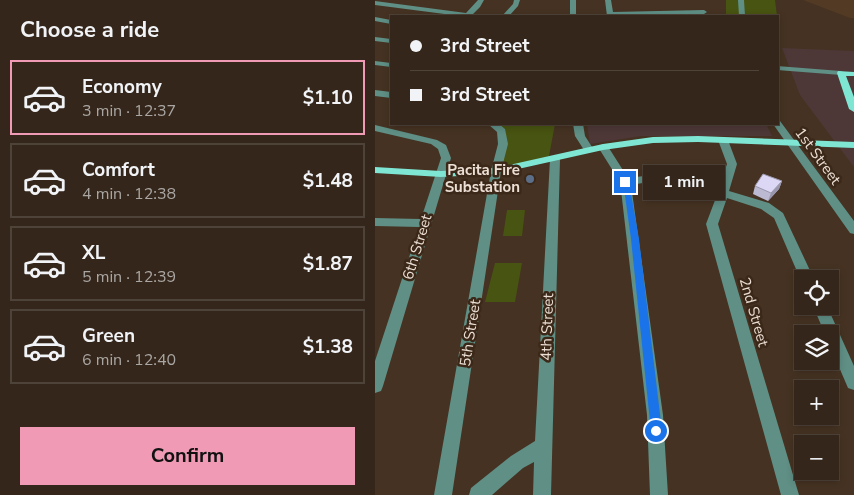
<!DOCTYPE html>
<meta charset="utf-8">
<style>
:root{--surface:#34261a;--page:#3c2e23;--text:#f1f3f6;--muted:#a9a5a2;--line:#4e4339;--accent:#f09ab5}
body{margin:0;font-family:"Nunito Sans",sans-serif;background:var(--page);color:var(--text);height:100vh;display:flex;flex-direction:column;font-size:19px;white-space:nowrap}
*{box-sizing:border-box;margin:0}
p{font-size:16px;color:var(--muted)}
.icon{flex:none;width:28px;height:28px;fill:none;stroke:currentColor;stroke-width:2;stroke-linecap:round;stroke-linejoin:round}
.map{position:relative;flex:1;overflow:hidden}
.drawer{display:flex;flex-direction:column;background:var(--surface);width:375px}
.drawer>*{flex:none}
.guide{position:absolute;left:15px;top:15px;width:389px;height:110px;border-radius:0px;box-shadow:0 2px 8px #0003,0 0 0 1px var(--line);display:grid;align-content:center;height:110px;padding:0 20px;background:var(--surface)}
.buttons{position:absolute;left:419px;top:270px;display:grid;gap:10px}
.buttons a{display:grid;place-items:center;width:45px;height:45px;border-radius:0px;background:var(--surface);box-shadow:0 2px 8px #0003,0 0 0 1px var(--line);font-size:25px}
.end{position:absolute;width:22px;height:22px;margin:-11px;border:6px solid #1a73e8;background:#fff;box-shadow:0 0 0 2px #fff}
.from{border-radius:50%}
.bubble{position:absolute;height:35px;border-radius:0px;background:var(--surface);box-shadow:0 2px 8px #0003,0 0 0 1px var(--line);font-size:16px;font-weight:700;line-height:35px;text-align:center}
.guide b{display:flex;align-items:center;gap:18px;height:48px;font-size:19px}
.guide b+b{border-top:1px solid var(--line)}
.guide i{width:12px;height:12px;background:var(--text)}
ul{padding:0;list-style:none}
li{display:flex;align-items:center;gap:15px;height:75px;margin:0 10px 8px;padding:0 10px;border:2px solid var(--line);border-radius:0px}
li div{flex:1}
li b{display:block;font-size:19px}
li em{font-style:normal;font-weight:700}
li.selected{border-color:var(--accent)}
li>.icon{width:45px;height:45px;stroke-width:1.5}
h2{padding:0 20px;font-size:22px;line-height:60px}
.primary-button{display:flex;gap:10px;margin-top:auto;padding:10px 20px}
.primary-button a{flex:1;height:58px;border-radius:0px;background:var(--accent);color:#111;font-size:20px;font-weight:700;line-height:58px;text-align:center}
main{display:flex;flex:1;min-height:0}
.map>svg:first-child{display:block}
</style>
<main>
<section class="drawer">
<h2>Choose a ride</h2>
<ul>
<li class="selected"><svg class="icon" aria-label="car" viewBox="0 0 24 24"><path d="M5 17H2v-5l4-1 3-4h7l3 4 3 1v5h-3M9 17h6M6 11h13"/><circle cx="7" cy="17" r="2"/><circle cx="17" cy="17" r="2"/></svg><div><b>Economy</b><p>3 min · 12:37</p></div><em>$1.10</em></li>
<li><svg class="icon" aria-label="car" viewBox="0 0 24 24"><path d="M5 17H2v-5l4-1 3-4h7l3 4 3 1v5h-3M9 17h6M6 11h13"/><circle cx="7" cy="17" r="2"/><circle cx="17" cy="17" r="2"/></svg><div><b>Comfort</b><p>4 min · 12:38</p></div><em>$1.48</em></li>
<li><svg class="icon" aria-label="car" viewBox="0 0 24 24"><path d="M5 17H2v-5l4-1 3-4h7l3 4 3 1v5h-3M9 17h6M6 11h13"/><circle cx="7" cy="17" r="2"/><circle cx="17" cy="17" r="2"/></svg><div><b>XL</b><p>5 min · 12:39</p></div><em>$1.87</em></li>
<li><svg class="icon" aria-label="car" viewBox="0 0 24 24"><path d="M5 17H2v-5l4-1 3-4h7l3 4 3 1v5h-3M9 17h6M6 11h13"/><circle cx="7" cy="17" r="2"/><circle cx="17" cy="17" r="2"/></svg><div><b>Green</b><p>6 min · 12:40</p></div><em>$1.38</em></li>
</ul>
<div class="primary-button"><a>Confirm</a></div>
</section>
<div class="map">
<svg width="479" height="495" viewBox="0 0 479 495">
<rect width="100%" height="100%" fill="#453222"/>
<g fill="#4d3837">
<polygon points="407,48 479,51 479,167 425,95"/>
<polygon points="212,124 391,124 397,136 266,136 215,144"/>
</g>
<polygon fill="#533a25" points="428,0 479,0 479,18 475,18"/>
<g fill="#485411">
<polygon points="351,0 400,0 402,16 351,16"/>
<polygon points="118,124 180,124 174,156 121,170 128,130"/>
<polygon points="132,210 150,210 147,236 128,236"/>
<polygon points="120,263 147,263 140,302 110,302"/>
</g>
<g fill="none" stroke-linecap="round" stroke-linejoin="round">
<g fill="#5f8f85" fill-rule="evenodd">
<polygon points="103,0 109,0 105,7 98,14 101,16 85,16 0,5 0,1 91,13"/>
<polygon points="139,0 145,0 143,6 134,16 127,16 138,4"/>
<rect x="195" y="0" width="6" height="16"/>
<polygon points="230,0 236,0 238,12 329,10 332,12 329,14 232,16"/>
<polygon points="363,0 369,0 370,16 364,16"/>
<polygon points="0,17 16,20 16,24 0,21"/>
<polygon points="0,37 16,39 16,43 0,41"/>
<polygon points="0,61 16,63 16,67 0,65"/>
<polygon points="402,66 466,71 470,73 466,75 402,70"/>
<polygon points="0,90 16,92 16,98 0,96"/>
<polygon points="402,120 405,121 479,221 479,234 475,233 398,124 402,124"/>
<polygon points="113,124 124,124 130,129 133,144 126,171 77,495 59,495 116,171 123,144 122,132"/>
<polygon points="198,124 208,124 210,136 219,150 218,152 210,152 209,150 200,136"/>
<polygon points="0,125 62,140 71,145 76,158 8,386 6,391 0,393 0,361 44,227 0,226 0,218 46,219 66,158 63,149 56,144 0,131"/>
<polygon points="348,137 353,140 362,164 354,191 394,203 408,213 439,279 428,279 427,283 399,218 386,209 352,198 343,224 424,495 406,495 331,224 342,195 297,181 285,180 256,185 288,415 293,495 275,495 272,415 246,190 245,182 223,147 228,144 232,145 253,178 285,174 298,175 344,188 352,164 343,140"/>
<polygon points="180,156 185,159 176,495 158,495 159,462 148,468 117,495 94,495 96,488 136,456 160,441 175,159"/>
<polygon points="438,306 452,306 479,366 479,390 473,388 455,346 455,334 450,334"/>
</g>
<g fill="#7ee6d3" fill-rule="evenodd">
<polygon points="463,71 479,72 479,76 471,76 479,97 479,112 474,109 462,73"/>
<polygon points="323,136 479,142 479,148 323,142 278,143 228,150 121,174 66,177 0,173 0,167 66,171 121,168 228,144 278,137"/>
</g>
</g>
<polygon fill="#bcb9d2" points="407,181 404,189 393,201 378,194 380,186"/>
<polygon fill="#9996ab" points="407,181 404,189 393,201 396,193"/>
<polygon fill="#dbd7f4" stroke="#9996ab" points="388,174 407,181 396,193 380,186"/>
<polygon fill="#1a73e8" points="248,181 254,182 264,239 287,431 285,434 281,436 277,434 276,431 256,239"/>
<circle fill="#5c6f8a" stroke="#3b2818" stroke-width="2" cx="155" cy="179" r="5"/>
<g text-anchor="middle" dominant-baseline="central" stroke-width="5" stroke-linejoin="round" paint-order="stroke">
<g font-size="15" fill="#ecdfd5" stroke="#3b2818">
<text transform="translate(443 156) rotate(54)">1st Street</text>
<text transform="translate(42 247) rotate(-73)">6th Street</text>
<text transform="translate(379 312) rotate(74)">2nd Street</text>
<text transform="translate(172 327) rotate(-88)">4th Street</text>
<text transform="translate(95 333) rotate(-81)">5th Street</text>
</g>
<g font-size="15" font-weight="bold" fill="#ecdfd5" stroke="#3b2818" text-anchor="end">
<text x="145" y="170">Pacita Fire<tspan x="145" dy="17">Substation</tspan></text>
</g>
</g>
</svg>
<div class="buttons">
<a><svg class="icon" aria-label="locate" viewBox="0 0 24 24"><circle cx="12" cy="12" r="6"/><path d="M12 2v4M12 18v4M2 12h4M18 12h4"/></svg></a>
<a><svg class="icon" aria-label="layers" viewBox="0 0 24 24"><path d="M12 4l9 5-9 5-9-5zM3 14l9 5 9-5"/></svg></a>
<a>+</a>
<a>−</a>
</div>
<i class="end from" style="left:281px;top:431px"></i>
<i class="end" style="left:250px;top:182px"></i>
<div class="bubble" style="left:268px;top:165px;width:82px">1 min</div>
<div class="guide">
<b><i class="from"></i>3rd Street</b>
<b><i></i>3rd Street</b>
</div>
</div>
</main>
